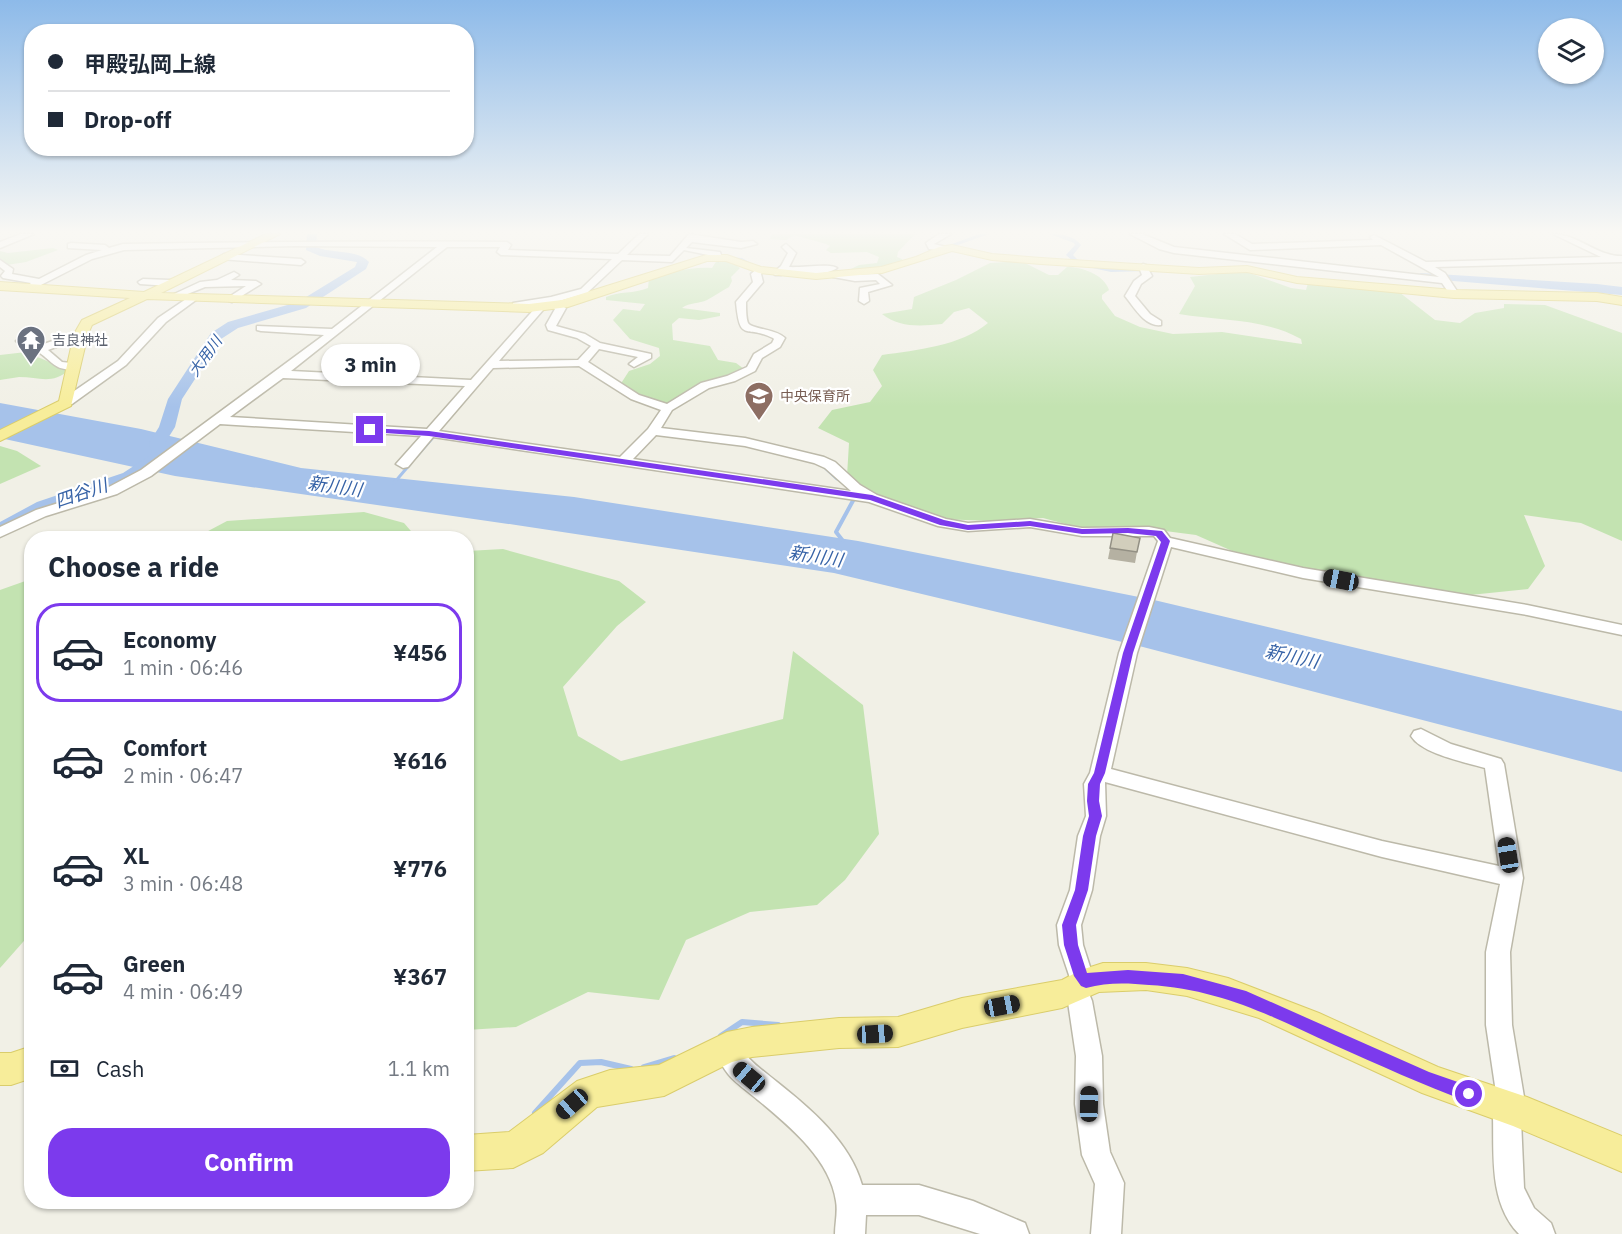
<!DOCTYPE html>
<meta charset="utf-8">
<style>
:root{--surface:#fff;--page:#f2f2f3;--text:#1f2937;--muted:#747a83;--line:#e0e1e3;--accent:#7c3aed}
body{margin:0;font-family:"IBM Plex Sans","Noto Sans JP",sans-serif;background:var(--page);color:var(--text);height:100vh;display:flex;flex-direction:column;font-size:22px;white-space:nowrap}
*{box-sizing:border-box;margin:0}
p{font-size:20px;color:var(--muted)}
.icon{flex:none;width:33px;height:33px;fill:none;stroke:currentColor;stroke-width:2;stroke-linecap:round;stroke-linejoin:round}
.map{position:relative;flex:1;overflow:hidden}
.details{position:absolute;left:24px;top:531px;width:450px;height:678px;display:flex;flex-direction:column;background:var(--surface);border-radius:24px;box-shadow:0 2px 4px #0004}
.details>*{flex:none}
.guide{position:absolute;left:24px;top:24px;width:450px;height:132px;border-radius:24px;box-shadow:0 2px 4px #0004;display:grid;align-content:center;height:132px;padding:0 24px;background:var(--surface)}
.fabs{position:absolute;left:1538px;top:18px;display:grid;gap:12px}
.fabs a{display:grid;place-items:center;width:66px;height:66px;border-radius:50%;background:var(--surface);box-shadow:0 2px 4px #0004;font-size:30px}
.end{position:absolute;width:27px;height:27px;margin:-14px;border:8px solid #7c3aed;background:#fff;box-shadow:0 0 0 3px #fff}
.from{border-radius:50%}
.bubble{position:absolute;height:42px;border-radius:21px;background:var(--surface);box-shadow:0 2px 4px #0004;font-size:20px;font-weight:800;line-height:42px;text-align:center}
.car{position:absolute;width:18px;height:36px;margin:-18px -9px;border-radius:8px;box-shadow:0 0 4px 2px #0007;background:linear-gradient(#222 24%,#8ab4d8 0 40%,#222 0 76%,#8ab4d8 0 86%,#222 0)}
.guide b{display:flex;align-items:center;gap:21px;height:57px;font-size:22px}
.guide b+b{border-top:2px solid var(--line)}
.guide i{width:15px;height:15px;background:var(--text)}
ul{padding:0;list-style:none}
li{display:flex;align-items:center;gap:18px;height:99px;margin:0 12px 9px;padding:0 12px;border:3px solid transparent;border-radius:24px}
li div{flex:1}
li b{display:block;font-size:22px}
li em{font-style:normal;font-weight:800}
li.current{border-color:var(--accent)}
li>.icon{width:54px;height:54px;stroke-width:1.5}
h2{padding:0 24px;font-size:27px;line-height:72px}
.pay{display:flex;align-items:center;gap:15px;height:66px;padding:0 24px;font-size:22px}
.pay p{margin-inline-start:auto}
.button{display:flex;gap:12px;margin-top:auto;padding:12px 24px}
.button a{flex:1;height:69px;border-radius:24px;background:var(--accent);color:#fff;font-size:24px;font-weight:800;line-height:69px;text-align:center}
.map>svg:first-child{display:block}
</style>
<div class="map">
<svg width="1622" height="1234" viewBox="0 0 1622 1234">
<rect width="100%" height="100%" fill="#f1f0e6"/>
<g fill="#c3e3b1">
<polygon points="772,234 915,234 898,252 897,257 902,259 902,262 873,268 851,269 859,265 877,263 879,257 867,252 831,253 826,250 830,246 826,244 794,235 786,240 770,239"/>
<polygon points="53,248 58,250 26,262 0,266 0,251 8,253"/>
<path d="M717,260L732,262L740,268L731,277L732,281L729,287C721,291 715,296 707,300C699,304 690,302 682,308L720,313V316L699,320L679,318L672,324L673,340L710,346L718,360L736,363L744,369L725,378L704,381L690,391L685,398L664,406L650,402L620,385L629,371L650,364L660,356L659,348L630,339L613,320L623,309L640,311L645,304L606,300V297C619,291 634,294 648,288L649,278C669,273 692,266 712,268Z"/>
<path d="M1021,261L1049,275H1058L1067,267C1081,267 1104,274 1109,290L1102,295V299L1115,316L1140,327L1173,334L1222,332L1302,344L1301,339C1264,318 1219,321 1179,314L1195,286L1190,277L1244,271L1291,288L1306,290L1308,283L1399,292L1435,320L1460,323L1475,313L1504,308V304L1545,305L1622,333V541L1581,523L1524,515L1545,566L1528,589L1470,595L1300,568L1239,554L1196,535L1142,528L1092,531L1043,518L992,521L939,519L889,501L847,476L849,443L818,428L832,410L870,402L882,386L873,370L882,355C916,350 961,346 988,323L969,308L954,312L942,324C921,326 899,328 882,314L912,309L914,297L956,280L990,263Z"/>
<path d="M35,351L37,357C49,361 57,367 69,370C52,385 39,377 19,377C13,378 6,379 0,380V355Z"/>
<polygon points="0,446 17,451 41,466 0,484"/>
<polygon points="364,512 404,523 417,538 195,538 227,521"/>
<polygon points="503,549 619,581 646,602 617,626 563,687 578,736 621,761 783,719 793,651 863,705 879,834 845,880 817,905 750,912 686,940 659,1000 588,992 516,1027 467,1030 467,551"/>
<polygon points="31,579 31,933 0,968 0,590"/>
</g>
<polygon fill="#a6c2ea" points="0,403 141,429 301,468 574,497 858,541 1154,600 1622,711 1622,772 1143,647 834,573 516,525 175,476 0,438"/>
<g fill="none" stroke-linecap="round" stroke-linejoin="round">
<g stroke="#a6c2ea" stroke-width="3">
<polyline points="416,457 436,434"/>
<polyline points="823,466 837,479"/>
<polyline points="394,483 411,463"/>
</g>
<polyline stroke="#a6c2ea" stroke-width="4" points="843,541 836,532 855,497"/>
<g stroke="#a6c2ea" stroke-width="6">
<polyline points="721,1036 742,1022 778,1025"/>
<polyline points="644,1067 674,1058"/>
<polyline points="535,1113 580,1063 601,1062 631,1069"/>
</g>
<g fill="#a6c2ea" fill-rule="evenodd">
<polygon points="979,234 989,234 938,252 933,251"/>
<path d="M1050,234C1061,234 1075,236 1081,245L1073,255L1078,260V262H1074L1066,255L1075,245L1074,243Z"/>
<polygon points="718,256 742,258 760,268 755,269 739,261 718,258"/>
<polygon points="1085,263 1111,268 1146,267 1149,269 1146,271 1111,272 1083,266 1083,264"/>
</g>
<g fill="#a6c2ea" fill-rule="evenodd">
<path d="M307,234H317L316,247C331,254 358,249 369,262L366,269L306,308L238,328L221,339L182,399L175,427L165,443L169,456L167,460L135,481L49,510L0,535V522L37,502L123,473L152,454L149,443L159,427L168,399L211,333L228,322L298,302L355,267L357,262L320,256L306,250Z"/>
<polygon points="1421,273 1597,284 1622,287 1622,295 1417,278 1415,276"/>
</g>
<g stroke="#bcb9a9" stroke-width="3">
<g id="minor">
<polygon points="21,234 34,234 0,248 0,242"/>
<path d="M639,234H648L627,255L670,256L689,234L741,242L753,241L757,244L741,248L692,242L686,248L720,252L722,258L718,261L713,256L684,250L672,262L622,260L587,293L552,303L516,308L513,307V303L551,297L581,289L612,259L501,255L497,252L500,247H447L291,371L471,380L537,306L540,305L545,308L543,310L499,361L578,360L591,346L577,338L548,330L546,325L555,309L550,306L555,303L566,308L556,326L585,334L600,343L651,354V358L634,367L629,364L638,357L599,349L588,362L639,395L667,404L701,383L727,376L747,367L754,354L772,343L774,339L773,338C745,324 740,344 736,302L753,282L751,274L759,267L763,270L761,274L763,282L746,302C746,308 746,318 748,323C751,329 776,329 785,338L780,347L762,358L755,371L735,381L709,388L672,410L661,428L745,438L824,457L835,462L860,485L877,495L946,519L968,523L1030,519L1082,528L1149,527L1164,530L1170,538L1303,568L1527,605L1622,625V635L1527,615L1303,578L1171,547L1137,653L1111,769L1382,841L1499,866L1485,768C1465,762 1422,754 1411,736L1414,731L1421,729L1451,744L1501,759L1504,764L1523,878L1510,952L1512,1025L1526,1109L1521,1120L1524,1188L1534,1208L1551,1223L1555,1234H1519C1489,1203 1494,1156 1493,1116L1498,1106L1486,1025V952L1500,884L1382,857L1105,782L1106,816L1100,836L1092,890L1081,925L1083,945L1091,970L1098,981L1095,989L1088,991L1092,1001L1102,1056L1103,1104L1110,1152L1124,1183L1121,1234H1091L1095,1184L1082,1155L1075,1104L1076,1056L1068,1002L1063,991L1066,983L1071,981L1059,945L1057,925L1070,890L1078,836L1086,816L1084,784L1090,773L1119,653L1158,541L1154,536H1082L1030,527L968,531L938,526L869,502L433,437L408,467L403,468L396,464L421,436L220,424L151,476L117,494L46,516L0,537V527L36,510L107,488L141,470L324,335L261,331L257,330V326L332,329L437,247L295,246L124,250L92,259L31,290L26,287L31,283L3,278L1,276L5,271L0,267V260L13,269L12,274L39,279L86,255L102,250L68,248V244L71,243L105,245L109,248L123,244C251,242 380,241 507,242L511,245L508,250L618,254ZM579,366L631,399L661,410L648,429L620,457L439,431L493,368ZM283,378L465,386L427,429L230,417ZM656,435L745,446L814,463L825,468L851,491L633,459Z"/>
<polygon points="939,234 951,234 934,244 946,247 946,251 929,249 926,243"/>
<path d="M1130,234H1142L1174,247L1439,277L1381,245L1250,250L1224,234H1235L1252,244L1373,240L1370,237L1374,235L1426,262L1601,257L1553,234C1578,234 1598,257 1622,256V262L1435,267L1445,273L1459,294L1454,297L1451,296L1442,283L1174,253L1159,249Z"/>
<path d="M786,244L796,253L789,267C801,268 830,263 837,268C824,277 800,273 785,272L781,275H775L773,273L781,266L788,253L782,247Z"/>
<polygon points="224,254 301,259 305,262 301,265 221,259 220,257"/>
<path d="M1143,264L1146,265L1152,276L1141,284L1135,296L1150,314L1161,321V325C1145,327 1134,307 1125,296L1134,281L1142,275L1139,267Z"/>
<polygon points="234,272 239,275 231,280 256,281 261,284 232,302 229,301 229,297 246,286 205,287 180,297 172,295 200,282 217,280"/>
<polygon points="836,272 855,275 878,274 892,285 868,292 869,301 864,304 859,301 860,288 880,284 876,280 855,281 833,277 831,275"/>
<polygon points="143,279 170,280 175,283 170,286 140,284 138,282"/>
<polygon points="192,295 200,297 166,322 126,365 72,404 64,404 64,398 118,361 158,318"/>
<path d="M81,331L86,334L85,336L48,350L62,362L79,364V368C55,373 54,362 37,351C30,347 22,346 16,341L21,338L41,345Z"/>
<path d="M727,1036L736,1039C745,1059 761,1069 777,1082C811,1109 850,1142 862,1185H919L973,1201L1025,1223L1029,1234H980L919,1215H866L865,1234H835C835,1223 838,1212 836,1201C830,1159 789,1126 758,1100C734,1080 726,1078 714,1048L718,1039Z"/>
</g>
</g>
<g stroke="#dacd6b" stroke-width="2">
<g id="major">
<polygon points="266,234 280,234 161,293 529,304 562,300 706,255 727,255 761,267 816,273 881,267 916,257 939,247 952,245 992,254 1041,258 1199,268 1247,266 1297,277 1454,290 1597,293 1622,297 1622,305 1597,301 1454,298 1297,283 1247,272 1199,274 1041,264 992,260 952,251 882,273 816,279 759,273 726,261 707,261 568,307 529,312 147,299 92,325 88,334 71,406 0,441 0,430 59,401 74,334 82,320 130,298 0,290 0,282 144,292"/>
<polygon points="1103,963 1146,963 1187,968 1228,978 1319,1013 1438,1067 1527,1097 1622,1136 1622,1172 1513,1126 1422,1093 1259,1018 1187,996 1146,990 1099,992 1062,1008 962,1028 898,1047 839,1048 752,1057 732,1062 664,1096 597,1107 543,1153 513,1168 466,1171 466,1135 509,1132 577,1081 610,1070 659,1065 727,1032 752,1027 839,1018 898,1017 962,998 1062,980 1081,970"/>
<polygon points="32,1046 32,1078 11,1085 0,1085 0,1053 11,1053"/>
</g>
</g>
<use href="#minor" fill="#fff" fill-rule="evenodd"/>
<use href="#major" fill="#f7ed9a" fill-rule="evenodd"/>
</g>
<polygon fill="#b5b1a2" points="1113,533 1137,552 1135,563 1108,559"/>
<polygon fill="#d2cebc" stroke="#939084" stroke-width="1.5" points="1113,533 1140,538 1137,552 1110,548"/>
<linearGradient id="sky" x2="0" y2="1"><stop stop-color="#8dbae9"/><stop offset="0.57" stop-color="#f9f8f4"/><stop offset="1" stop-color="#f9f8f4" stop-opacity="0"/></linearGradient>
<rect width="1622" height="407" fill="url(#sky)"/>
<path fill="#7c3aed" d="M367,428L429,431L872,495L944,520L968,525L1030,521L1082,529L1128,528L1162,531L1170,541L1133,653L1105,773L1100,784L1099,801L1102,816L1096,836L1088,890L1076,925L1078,945L1087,973L1128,970L1183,974L1246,991L1429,1072L1475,1088L1477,1094L1475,1099L1469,1102C1423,1085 1379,1065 1334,1045C1271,1016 1220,989 1149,985C1128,983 1107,982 1086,988L1081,986L1074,976L1064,945L1062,925L1075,890L1083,836L1089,816L1087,801L1088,784L1094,773L1123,653L1161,542L1156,536L1128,533L1082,534L1030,526L968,530L940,525L870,500L429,436L370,432Z"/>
<defs>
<g id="temple-pin" transform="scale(1.5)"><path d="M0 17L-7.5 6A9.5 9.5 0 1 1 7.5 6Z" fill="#6b7280" stroke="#fff"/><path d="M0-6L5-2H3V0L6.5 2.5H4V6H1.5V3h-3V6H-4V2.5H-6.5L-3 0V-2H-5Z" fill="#fff"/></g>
<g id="school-pin" transform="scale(1.5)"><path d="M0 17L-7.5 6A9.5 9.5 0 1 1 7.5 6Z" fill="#8d6e63" stroke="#fff"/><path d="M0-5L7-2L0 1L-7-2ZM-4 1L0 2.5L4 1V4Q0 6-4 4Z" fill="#fff"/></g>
</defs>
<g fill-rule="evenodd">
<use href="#temple-pin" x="31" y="340"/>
<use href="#school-pin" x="759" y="396"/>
</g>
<g text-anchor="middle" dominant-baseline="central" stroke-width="4.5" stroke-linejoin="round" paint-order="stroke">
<g font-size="14" fill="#5b616d" stroke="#fff" text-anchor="start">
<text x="52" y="340">吉良神社</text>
</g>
<g font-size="14" fill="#785e54" stroke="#fff" text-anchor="start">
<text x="780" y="396">中央保育所</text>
</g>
<g font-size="15" font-style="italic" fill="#3763a7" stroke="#fff">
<text transform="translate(205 356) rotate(-54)">大用川</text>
</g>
<g font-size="18" font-style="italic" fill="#3763a7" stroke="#fff">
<text transform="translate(335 486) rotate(8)">新川川</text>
<text transform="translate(81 493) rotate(-19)">四谷川</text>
<text transform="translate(816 556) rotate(9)">新川川</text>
<text transform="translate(1292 656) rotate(12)">新川川</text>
</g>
</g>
</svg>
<div class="fabs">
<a><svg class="icon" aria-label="layers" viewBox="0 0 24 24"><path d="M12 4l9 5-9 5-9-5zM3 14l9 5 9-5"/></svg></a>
</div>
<i class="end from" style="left:1469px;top:1094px"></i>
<i class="end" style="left:370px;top:430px"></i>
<div class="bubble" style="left:321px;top:344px;width:99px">3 min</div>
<i class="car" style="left:1341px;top:580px;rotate:281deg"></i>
<i class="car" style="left:1508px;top:855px;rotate:351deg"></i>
<i class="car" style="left:1002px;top:1006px;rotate:79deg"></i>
<i class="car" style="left:875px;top:1034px;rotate:87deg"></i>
<i class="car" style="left:749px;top:1077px;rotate:310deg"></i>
<i class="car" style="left:572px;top:1104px;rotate:229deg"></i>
<i class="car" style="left:1089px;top:1104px;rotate:1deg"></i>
<div class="guide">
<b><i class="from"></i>甲殿弘岡上線</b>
<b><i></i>Drop-off</b>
</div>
<section class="details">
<h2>Choose a ride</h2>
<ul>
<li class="current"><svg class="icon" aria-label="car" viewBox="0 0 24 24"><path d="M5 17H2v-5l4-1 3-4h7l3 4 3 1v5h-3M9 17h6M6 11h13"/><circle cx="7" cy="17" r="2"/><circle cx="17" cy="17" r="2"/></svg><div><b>Economy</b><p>1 min · 06:46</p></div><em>¥456</em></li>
<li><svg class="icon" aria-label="car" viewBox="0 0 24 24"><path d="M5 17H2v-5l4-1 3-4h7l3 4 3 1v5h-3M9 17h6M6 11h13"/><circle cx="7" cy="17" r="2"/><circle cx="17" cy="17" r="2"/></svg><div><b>Comfort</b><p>2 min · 06:47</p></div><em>¥616</em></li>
<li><svg class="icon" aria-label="car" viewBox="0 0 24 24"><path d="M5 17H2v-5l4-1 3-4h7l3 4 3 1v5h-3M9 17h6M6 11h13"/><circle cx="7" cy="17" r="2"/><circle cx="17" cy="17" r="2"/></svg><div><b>XL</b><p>3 min · 06:48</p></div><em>¥776</em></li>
<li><svg class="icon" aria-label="car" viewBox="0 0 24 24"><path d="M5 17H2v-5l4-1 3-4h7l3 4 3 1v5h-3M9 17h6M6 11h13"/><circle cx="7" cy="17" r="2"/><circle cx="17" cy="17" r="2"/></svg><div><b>Green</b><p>4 min · 06:49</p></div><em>¥367</em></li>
</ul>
<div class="pay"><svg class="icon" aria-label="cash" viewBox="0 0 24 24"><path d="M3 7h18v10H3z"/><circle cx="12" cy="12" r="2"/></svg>Cash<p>1.1 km</p></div>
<div class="button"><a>Confirm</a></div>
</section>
</div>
